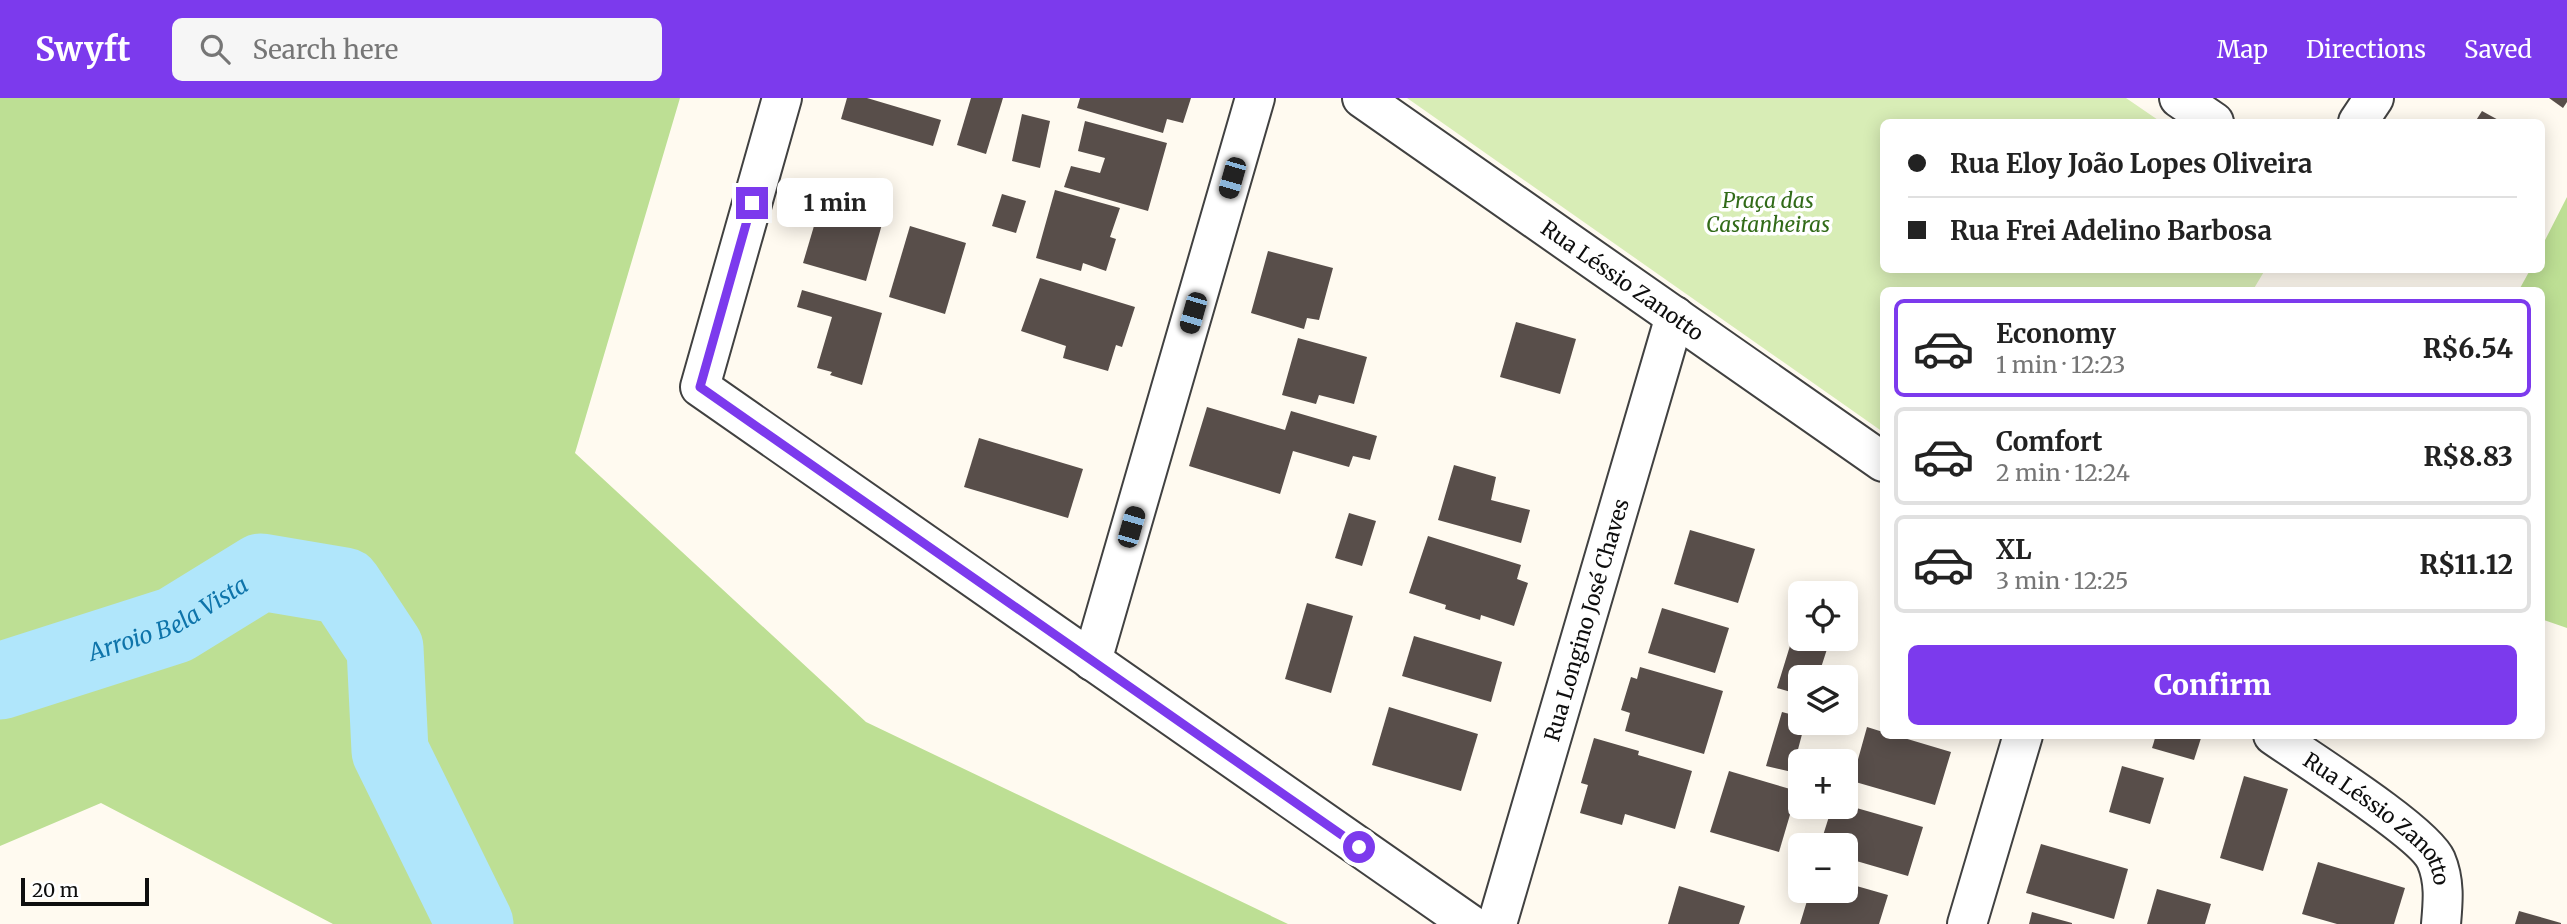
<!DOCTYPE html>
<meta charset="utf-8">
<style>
:root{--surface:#fff;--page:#f6f6f6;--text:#222;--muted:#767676;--line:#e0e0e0;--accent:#7c3aed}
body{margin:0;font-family:Merriweather,serif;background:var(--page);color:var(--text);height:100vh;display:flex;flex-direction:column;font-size:26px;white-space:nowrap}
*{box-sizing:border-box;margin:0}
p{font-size:23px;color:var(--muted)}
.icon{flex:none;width:38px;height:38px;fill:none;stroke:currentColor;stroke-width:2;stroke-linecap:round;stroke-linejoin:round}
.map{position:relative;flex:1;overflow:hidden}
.sheet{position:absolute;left:1880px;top:189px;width:665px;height:452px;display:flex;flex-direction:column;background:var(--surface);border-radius:10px;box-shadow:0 4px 18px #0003}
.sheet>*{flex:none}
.top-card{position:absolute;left:1880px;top:21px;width:665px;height:154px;border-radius:10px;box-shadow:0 4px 18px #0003;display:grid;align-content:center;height:154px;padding:0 28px;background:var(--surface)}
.fabs{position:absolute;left:1788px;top:483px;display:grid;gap:14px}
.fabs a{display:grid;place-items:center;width:70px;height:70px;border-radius:10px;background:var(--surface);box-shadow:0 4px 18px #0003;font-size:35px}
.scale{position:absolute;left:21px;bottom:18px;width:128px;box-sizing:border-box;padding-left:7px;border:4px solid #0e0e0e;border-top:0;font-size:19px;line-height:24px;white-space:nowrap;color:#0e0e0e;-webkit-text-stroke:5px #fff;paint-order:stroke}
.end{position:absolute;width:32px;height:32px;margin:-16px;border:9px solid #7c3aed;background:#fff;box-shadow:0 0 0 4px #fff}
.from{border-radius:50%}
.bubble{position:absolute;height:49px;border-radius:10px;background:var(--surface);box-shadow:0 4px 18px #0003;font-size:23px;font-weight:800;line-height:49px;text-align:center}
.car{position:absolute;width:21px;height:42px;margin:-21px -10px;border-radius:9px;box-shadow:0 0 5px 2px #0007;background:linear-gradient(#222 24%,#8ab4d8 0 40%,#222 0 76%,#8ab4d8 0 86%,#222 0)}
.top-card b{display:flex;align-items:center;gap:24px;height:66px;font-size:26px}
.top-card b+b{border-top:2px solid var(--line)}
.top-card i{width:18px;height:18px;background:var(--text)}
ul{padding:12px 0 0;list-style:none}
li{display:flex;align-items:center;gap:21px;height:98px;margin:0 14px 10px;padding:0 14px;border:4px solid var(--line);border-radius:10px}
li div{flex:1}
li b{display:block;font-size:26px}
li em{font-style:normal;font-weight:800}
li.selected{border-color:var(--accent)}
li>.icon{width:63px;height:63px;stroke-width:1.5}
.action{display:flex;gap:14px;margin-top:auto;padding:14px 28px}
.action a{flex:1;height:80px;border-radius:10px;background:var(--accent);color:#fff;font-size:28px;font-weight:800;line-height:80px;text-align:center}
header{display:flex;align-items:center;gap:42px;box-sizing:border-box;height:98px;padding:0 35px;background:var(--accent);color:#fff}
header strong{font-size:33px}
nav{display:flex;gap:38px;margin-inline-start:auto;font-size:24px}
.search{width:490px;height:63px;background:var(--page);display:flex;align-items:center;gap:18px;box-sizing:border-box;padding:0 24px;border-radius:10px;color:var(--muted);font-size:26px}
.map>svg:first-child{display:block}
</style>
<header>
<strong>Swyft</strong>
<div class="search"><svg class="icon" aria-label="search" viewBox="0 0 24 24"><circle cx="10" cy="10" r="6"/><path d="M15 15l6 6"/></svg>Search here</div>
<nav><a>Map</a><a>Directions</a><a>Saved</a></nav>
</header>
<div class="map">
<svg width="2567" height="826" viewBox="0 0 2567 826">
<rect width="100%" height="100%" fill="#fffaf0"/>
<polygon fill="#d8edb6" points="1407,0 2126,0 2161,24 1883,24 1883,172 2265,172 2253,192 1883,192 1883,334"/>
<g fill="#bddf94">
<polygon points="0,0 680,0 575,355 866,624 1288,826 333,826 101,705 0,748"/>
<polygon points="2567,99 2567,530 2541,521 2541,192 2519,192 2530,172 2541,172 2541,150"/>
</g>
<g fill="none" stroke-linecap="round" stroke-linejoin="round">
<path stroke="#b0e6fb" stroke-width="77" id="s1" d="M0,583L175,527L261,474L344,488L385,550L390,653L475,826"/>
</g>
<g fill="#584e4a">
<polygon points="847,0 867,0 941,22 933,48 841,21"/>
<polygon points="971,0 1003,0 986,56 957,47"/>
<polygon points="1080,0 1191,0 1183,25 1167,21 1163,35 1077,10"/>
<polygon points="2549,0 2567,0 2567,4 2563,10"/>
<polygon points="2482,13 2502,24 2475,24"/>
<polygon points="1022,16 1050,23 1040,70 1012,63"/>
<polygon points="1085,23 1167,45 1148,113 1064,89 1071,68 1100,75 1105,60 1078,53"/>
<polygon points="1055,92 1120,110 1110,139 1116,141 1106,173 1083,165 1081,173 1036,160"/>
<polygon points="1002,96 1026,103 1016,135 992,128"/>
<polygon points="822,101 884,119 866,183 803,165"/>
<polygon points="910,128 966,145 945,216 889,199"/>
<polygon points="1268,153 1333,170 1319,222 1307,220 1304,231 1251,215"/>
<polygon points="1040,180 1135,209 1122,249 1116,247 1108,273 1063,260 1066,248 1021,233"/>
<polygon points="802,192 882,215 862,287 830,277 832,274 817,270 832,219 797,209"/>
<polygon points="1516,224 1576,241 1560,296 1500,279"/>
<polygon points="1298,240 1367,259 1354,306 1319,297 1316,306 1282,297"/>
<polygon points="1207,309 1285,332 1291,313 1377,338 1370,362 1353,358 1349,369 1293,353 1280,396 1189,368"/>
<polygon points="979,340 1083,371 1068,420 964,389"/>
<polygon points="1454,367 1496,379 1491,402 1530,412 1521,445 1438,422"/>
<polygon points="1349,415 1376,423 1362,468 1335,460"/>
<polygon points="1690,432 1755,451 1738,505 1674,486"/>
<polygon points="1428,438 1521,467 1517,481 1528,485 1514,528 1481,517 1480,522 1445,511 1446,507 1409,495"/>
<polygon points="1307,505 1353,518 1331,595 1285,581"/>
<polygon points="1662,510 1729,530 1715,575 1648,555"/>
<polygon points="1414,538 1502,564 1491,604 1402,578"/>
<polygon points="1793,538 1828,548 1818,579 1801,579 1801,597 1777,590"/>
<polygon points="1640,569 1723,593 1704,656 1625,633 1630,615 1621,612 1631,579 1637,581"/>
<polygon points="1389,609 1478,636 1461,693 1372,667"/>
<polygon points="1782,614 1801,619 1801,625 1805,625 1792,674 1766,668"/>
<polygon points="1867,629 1883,634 1883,637 1894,637 1951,654 1935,707 1852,683"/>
<polygon points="2156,637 2202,637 2194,662 2152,650"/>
<polygon points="1594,640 1639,653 1638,657 1692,673 1675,731 1625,716 1622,727 1580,715 1588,687 1581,685"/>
<polygon points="2122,668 2164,680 2150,726 2109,714"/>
<polygon points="1729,673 1797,693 1779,754 1710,734"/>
<polygon points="2244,678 2288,691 2263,773 2220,760"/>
<polygon points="1846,707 1923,729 1908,778 1846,760 1846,747 1820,747 1832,709"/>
<polygon points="2041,746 2128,771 2114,821 2026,795"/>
<polygon points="2318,764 2405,790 2394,826 2337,826 2302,816"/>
<polygon points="1846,785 1888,797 1879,826 1800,826 1810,793 1846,793"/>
<polygon points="1679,788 1745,808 1739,826 1668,826"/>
<polygon points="2157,791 2211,806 2205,826 2147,826"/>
<polygon points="2519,813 2561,825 2561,826 2515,826"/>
<polygon points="2032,814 2072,825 2072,826 2029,826"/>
</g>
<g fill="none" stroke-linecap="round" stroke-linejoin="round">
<g stroke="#414141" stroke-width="42">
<g id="street">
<polyline points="782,0 700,289 1470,826"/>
<path id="s2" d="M1362,0L1883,364"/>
<polyline points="2179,0 2214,24"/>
<polyline points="2358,24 2374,0"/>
<polyline points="1092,563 1255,0"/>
<path id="s3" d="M2273,637C2304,659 2424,734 2436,762C2445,783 2443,804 2441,826"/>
<path id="s4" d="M1497,826L1675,218"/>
<polyline points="1967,826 2023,637"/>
</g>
</g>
<use href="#street" stroke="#fff" stroke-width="38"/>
</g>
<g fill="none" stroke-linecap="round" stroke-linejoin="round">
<polyline stroke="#7c3aed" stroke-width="9" points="752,105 700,289 1359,749"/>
</g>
<g text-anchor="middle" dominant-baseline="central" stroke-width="7" stroke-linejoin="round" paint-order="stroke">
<g font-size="21" font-style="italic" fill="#326b19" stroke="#fff">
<text x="1768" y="102">Praça das<tspan x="1768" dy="24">Castanheiras</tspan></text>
</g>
<g font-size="21" fill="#0e0e0e" stroke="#fff">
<text stroke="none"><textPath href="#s2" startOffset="318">Rua Léssio Zanotto</textPath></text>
<text stroke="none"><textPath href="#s4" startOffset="317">Rua Longino José Chaves</textPath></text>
<text stroke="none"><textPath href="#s3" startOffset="136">Rua Léssio Zanotto</textPath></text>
</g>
<g font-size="23" font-style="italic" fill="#0e74aa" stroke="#fff">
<text stroke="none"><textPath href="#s1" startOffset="180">Arroio Bela Vista</textPath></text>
</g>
</g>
</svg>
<div class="fabs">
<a><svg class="icon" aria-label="locate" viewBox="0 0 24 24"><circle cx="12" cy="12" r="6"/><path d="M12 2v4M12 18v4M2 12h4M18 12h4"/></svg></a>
<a><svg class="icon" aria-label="layers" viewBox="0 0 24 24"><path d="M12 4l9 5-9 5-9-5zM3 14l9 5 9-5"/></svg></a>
<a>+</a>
<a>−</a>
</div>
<div class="scale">20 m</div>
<i class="end from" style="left:1359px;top:749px"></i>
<i class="end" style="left:752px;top:105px"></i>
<div class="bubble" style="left:777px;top:80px;width:116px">1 min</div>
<i class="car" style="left:1232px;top:80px;rotate:196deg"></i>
<i class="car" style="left:1193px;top:215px;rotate:196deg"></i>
<i class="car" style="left:1131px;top:429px;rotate:16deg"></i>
<div class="top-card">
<b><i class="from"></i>Rua Eloy João Lopes Oliveira</b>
<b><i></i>Rua Frei Adelino Barbosa</b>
</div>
<section class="sheet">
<ul>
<li class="selected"><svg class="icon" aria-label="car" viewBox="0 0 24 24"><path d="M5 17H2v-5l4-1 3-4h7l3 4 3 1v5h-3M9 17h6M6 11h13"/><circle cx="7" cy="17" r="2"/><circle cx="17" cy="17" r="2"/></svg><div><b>Economy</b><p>1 min · 12:23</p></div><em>R$6.54</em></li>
<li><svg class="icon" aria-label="car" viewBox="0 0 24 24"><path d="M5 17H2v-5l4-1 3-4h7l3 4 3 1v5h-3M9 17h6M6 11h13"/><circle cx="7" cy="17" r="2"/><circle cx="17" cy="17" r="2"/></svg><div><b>Comfort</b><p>2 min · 12:24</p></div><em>R$8.83</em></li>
<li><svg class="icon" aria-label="car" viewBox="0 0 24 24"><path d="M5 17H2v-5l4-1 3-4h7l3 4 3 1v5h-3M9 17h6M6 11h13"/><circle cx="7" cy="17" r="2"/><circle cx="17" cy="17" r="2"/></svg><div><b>XL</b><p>3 min · 12:25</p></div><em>R$11.12</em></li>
</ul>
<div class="action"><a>Confirm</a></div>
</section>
</div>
